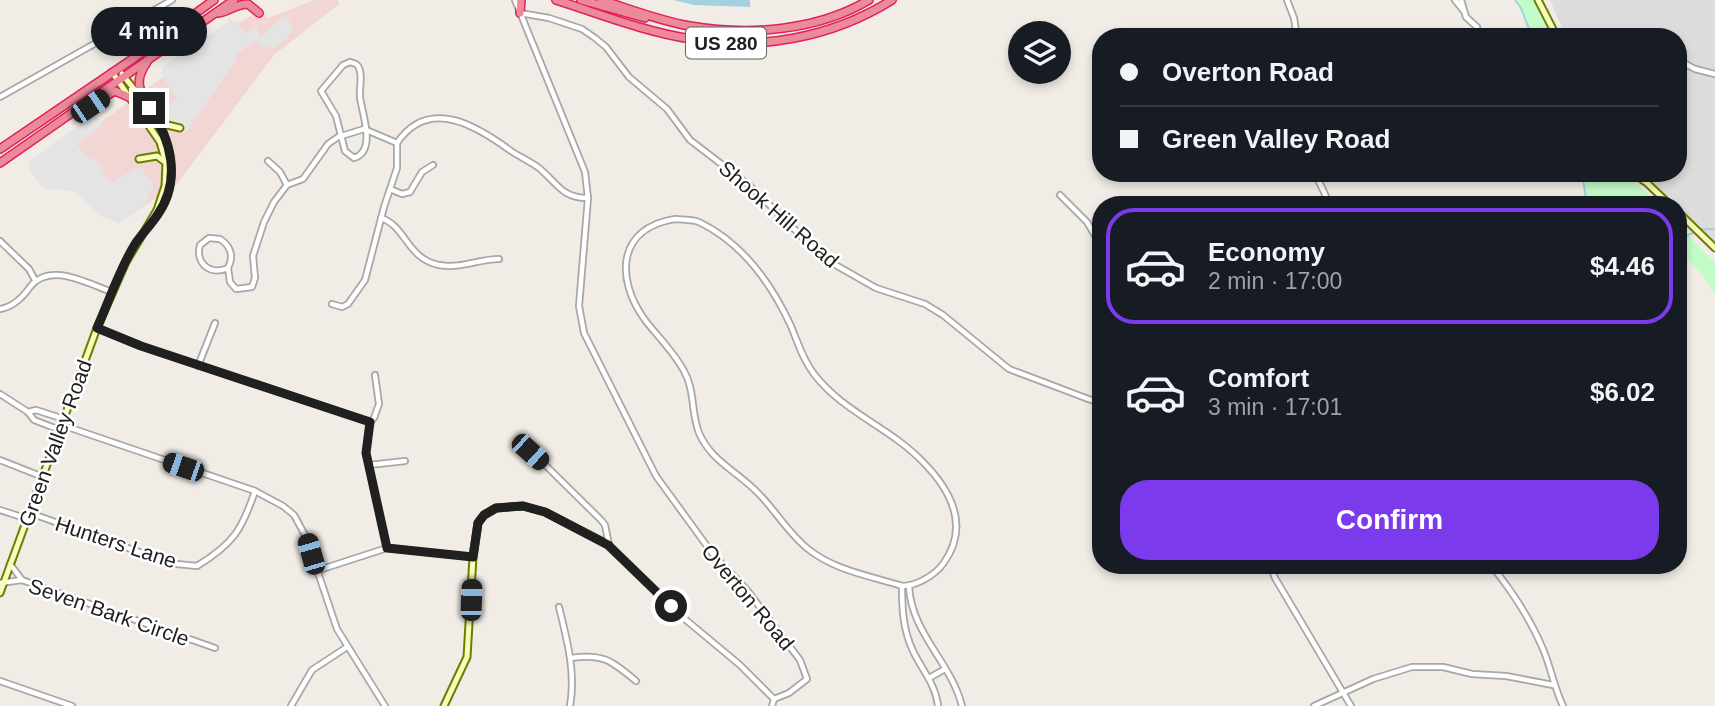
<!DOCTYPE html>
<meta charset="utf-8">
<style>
:root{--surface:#171b24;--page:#242831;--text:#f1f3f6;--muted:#9ea1a6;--line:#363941;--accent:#7c3aed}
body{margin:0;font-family:Helvetica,sans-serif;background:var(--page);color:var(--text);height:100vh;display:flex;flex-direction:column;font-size:26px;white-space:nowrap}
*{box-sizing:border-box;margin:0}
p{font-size:23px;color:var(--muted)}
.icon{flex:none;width:38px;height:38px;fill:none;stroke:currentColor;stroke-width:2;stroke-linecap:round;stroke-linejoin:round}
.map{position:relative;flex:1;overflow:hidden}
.drawer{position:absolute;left:1092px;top:196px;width:595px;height:378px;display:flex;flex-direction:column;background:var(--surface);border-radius:28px;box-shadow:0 4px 10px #0003}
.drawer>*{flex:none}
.guide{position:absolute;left:1092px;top:28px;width:595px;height:154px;border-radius:28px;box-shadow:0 4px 10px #0003;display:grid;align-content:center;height:154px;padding:0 28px;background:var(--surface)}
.fabs{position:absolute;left:1008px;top:21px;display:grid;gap:14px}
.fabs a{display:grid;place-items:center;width:63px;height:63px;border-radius:50%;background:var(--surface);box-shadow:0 4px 10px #0003;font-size:35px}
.end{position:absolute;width:32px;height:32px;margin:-16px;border:9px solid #202020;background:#fff;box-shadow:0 0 0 4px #fff}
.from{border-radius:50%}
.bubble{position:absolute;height:49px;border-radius:24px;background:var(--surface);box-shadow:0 4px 10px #0003;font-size:23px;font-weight:800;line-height:49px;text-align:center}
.car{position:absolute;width:21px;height:42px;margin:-21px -10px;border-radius:9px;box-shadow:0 0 5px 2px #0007;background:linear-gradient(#222 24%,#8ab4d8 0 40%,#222 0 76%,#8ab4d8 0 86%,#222 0)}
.guide b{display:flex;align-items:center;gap:24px;height:66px;font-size:26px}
.guide b+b{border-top:2px solid var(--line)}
.guide i{width:18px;height:18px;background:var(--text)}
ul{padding:12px 0 0;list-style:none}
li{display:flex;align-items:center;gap:21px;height:116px;margin:0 14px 10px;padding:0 14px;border:4px solid transparent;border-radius:28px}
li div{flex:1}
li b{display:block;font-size:26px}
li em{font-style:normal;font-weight:800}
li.on{border-color:var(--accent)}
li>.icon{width:63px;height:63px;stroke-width:1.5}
.action{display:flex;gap:14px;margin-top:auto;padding:14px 28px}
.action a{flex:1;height:80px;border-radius:28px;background:var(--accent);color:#fff;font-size:28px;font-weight:800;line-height:80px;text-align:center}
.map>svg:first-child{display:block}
</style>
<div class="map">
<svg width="1715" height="706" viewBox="0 0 1715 706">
<rect width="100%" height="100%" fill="#f1ede6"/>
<polygon fill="#dedddd" points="1550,0 1715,0 1715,246 1678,210 1678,205 1673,205 1641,173 1678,173 1678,37 1566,37"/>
<polygon fill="#f2d6d4" points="314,0 338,0 339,4 275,54 177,184 119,223 99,215 75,191 43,188 32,172 236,24 261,10 268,18"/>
<g fill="#c2fcc8">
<polygon points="1516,0 1535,0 1554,37 1533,37"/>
<polygon points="1583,173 1627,173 1658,205 1587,205"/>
<polygon points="1678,225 1715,263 1715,294 1703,276 1678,249"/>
</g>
<g fill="#e4e4e4">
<polygon points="286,15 293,29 285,40 273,48 270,45 264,49 256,40 239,52 235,58 237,60 185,133 180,133 177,124 165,116 162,109 177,98 160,73 163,71 162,68 231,19 233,22 236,20 245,34 257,26 260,37"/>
<polygon points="93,115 97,117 102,126 77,144 89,160 94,157 111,183 140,166 152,183 153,187 146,203 119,223 99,215 75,191 43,188 28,167 31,164 29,161"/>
</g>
<polygon fill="#a4d1e0" points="673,0 750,0 750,7 694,5"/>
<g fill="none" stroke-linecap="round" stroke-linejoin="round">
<g stroke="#a4d1e0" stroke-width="2">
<polyline points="1515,0 1521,8 1532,37"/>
<polyline points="1582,173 1587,205"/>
<polyline points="1678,239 1703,229 1715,229"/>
</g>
<g stroke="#a7a7a7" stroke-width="8">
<g id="street">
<polyline points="515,0 585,172 588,198 579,306 584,333 656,476 712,553 747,590 800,660 807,679 789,693 774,699"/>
<polyline points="1287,0 1294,18 1297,37"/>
<polyline points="1455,0 1463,10"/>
<polyline points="1461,0 1466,17 1477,27"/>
<polyline points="520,13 549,18 582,29 595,38 606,47 629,77 667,109 690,140 750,186 825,259 876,288 925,304 943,315 1009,369 1091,400 1101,399"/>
<polyline points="1678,60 1695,69 1715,74"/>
<path d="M350,62C355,64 357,63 359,68C363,76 359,88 360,97C362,114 377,151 354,158L345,151L336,116L321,91L343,65Z"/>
<polyline points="0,97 172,0"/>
<polyline points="268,161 280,172 287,185"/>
<polyline points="1315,173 1330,205"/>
<polyline points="390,189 402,194 410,192 422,172 433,165"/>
<polyline points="1060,195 1087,222 1101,246"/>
<path d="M381,218C406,226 407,259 439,265C461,269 479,259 499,259"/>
<path d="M675,219C683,220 694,219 701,223C743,244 772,285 791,326C798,343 803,360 814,374C843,412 889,427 922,461C952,491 970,527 943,564C934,576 916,586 902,586C870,576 834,570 808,549C788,533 776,511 758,493C738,472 711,461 699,433C691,413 695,390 684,371C674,352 658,337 645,320C615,279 617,228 675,219Z"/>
<path d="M209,238L220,239C231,246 234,257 228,268C210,276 195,263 200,245Z"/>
<polyline points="0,241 29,269 35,280"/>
<polyline points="228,268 230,282 236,289 252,287 255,278 253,256 264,222 274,202 287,185 303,179 328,144 338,137 364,129 397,143"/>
<path d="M332,304L342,307L348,304L365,280L384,207L397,168V143C429,96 477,126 511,151C520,157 531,162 539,168C558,184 562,198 588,198"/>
<path d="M0,309C13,307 23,297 30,287C50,261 88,284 112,292"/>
<polyline points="97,328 141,346 370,422"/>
<polyline points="198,366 215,323"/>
<polyline points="375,375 379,404 374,418 370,422 366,453 387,548"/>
<polyline points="0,394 28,412 34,420 60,430"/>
<polyline points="28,412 36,410 64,419"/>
<polyline points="62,425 255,491 283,506 294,515 306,537 337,629 385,706"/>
<polyline points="525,445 601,520 605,525 609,545 686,620 740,665 774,699"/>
<polyline points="0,460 43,477"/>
<polyline points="369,465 405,461"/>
<polyline points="0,510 28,519"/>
<path d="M30,513L156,558L177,564L197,566C233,544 242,530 255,491"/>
<polyline points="10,564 22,580"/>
<polyline points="1270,565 1275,578 1351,706"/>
<path d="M1491,565C1512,591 1530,618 1543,649C1551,668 1554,687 1563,706"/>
<polyline points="316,571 387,548 473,557"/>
<polyline points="0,583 22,580 215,648"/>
<path d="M902,586C902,609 903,630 913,651C922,670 936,685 938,706"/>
<path d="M909,586C911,633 951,662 962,706"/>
<path d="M559,607C567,640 576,672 570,706"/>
<path d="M571,658C603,653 612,661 636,681"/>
<polyline points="929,678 945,669"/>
<polyline points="0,681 72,706"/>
<polyline points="291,706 312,670 347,647"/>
<polyline points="772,706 774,699"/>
<polyline points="1314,706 1373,679 1412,667 1443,667 1472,674 1506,676 1553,685"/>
</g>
</g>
<g stroke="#6d7d00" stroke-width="9">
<g id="secondary">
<polyline points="1538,0 1557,37"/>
<polyline points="122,74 142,99"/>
<polyline points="159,123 180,128"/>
<polyline points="139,159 157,156 165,162"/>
<polyline points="1633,173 1647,183 1670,205"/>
<polyline points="1678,212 1715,248"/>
<path d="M156,217C178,189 174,152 158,121"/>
<polyline points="0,593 97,328 126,262 157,210 165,186 166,163 160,142 112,72"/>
<polyline points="444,706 467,657 473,557 478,523 484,515 496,508 523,506 545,512 609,545"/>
</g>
</g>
<g stroke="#e31f5d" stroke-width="10">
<g id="highway">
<path d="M556,0C600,14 645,32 691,39C760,51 833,37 892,0"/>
<polyline points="581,0 645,18"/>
<path d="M601,0C630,9 660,21 690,26C748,36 817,31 869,0"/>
<path d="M218,13C230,11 236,4 248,4L259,13"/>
<polyline points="520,13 521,0"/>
<path d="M147,62C127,91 150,97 159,123"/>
<polyline points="104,97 115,91 131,98"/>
<polyline points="0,149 134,58 214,0"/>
<polyline points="0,163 234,0"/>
</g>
</g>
<use href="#street" stroke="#fff" stroke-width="4.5"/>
<use href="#secondary" stroke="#f7fcb8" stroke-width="5"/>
<use href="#highway" stroke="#eb8b9a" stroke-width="7"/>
</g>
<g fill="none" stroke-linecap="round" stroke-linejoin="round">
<path stroke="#202020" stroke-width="9" d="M149,108C172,140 181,180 158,214C151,225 142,234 135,244C119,270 109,301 97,328L141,346L370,422L366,453L387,548L473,557L478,523L484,515L496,508L523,506L545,512L608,545L671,606"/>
</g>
<g text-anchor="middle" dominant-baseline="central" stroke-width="5" stroke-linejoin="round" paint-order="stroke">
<rect fill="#fff" stroke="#636363" stroke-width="2" x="686" y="27.5" width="80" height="31" rx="5"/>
<g font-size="19" font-weight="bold" fill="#202020">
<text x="726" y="43">US 280</text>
</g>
<g font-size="21" fill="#202020" stroke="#fff">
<text transform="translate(779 214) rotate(41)">Shook Hill Road</text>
<text transform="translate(55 443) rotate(-70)">Green Valley Road</text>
<text transform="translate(116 542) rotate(18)">Hunters Lane</text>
<text transform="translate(748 597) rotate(50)">Overton Road</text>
<text transform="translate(109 612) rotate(19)">Seven Bark Circle</text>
</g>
</g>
</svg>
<div class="fabs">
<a><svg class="icon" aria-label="layers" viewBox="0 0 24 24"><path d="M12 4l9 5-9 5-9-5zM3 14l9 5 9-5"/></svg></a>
</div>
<i class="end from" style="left:671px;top:606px"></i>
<i class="end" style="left:149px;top:108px"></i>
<div class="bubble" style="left:91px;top:7px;width:116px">4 min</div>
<i class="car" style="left:90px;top:106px;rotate:56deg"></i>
<i class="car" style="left:530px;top:452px;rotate:132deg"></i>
<i class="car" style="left:183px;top:467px;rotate:289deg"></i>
<i class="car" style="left:311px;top:554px;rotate:344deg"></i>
<i class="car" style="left:471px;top:600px;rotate:2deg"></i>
<div class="guide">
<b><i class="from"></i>Overton Road</b>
<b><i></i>Green Valley Road</b>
</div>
<section class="drawer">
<ul>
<li class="on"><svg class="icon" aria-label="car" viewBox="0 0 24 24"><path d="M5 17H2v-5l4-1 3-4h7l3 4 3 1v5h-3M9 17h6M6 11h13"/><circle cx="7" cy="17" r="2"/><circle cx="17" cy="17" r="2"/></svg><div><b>Economy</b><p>2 min · 17:00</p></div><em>$4.46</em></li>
<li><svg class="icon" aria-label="car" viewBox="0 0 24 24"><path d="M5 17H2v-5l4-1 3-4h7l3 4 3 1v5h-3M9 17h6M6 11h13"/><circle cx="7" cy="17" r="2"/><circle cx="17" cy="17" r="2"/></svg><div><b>Comfort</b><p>3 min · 17:01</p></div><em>$6.02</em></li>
</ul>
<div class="action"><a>Confirm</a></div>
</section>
</div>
